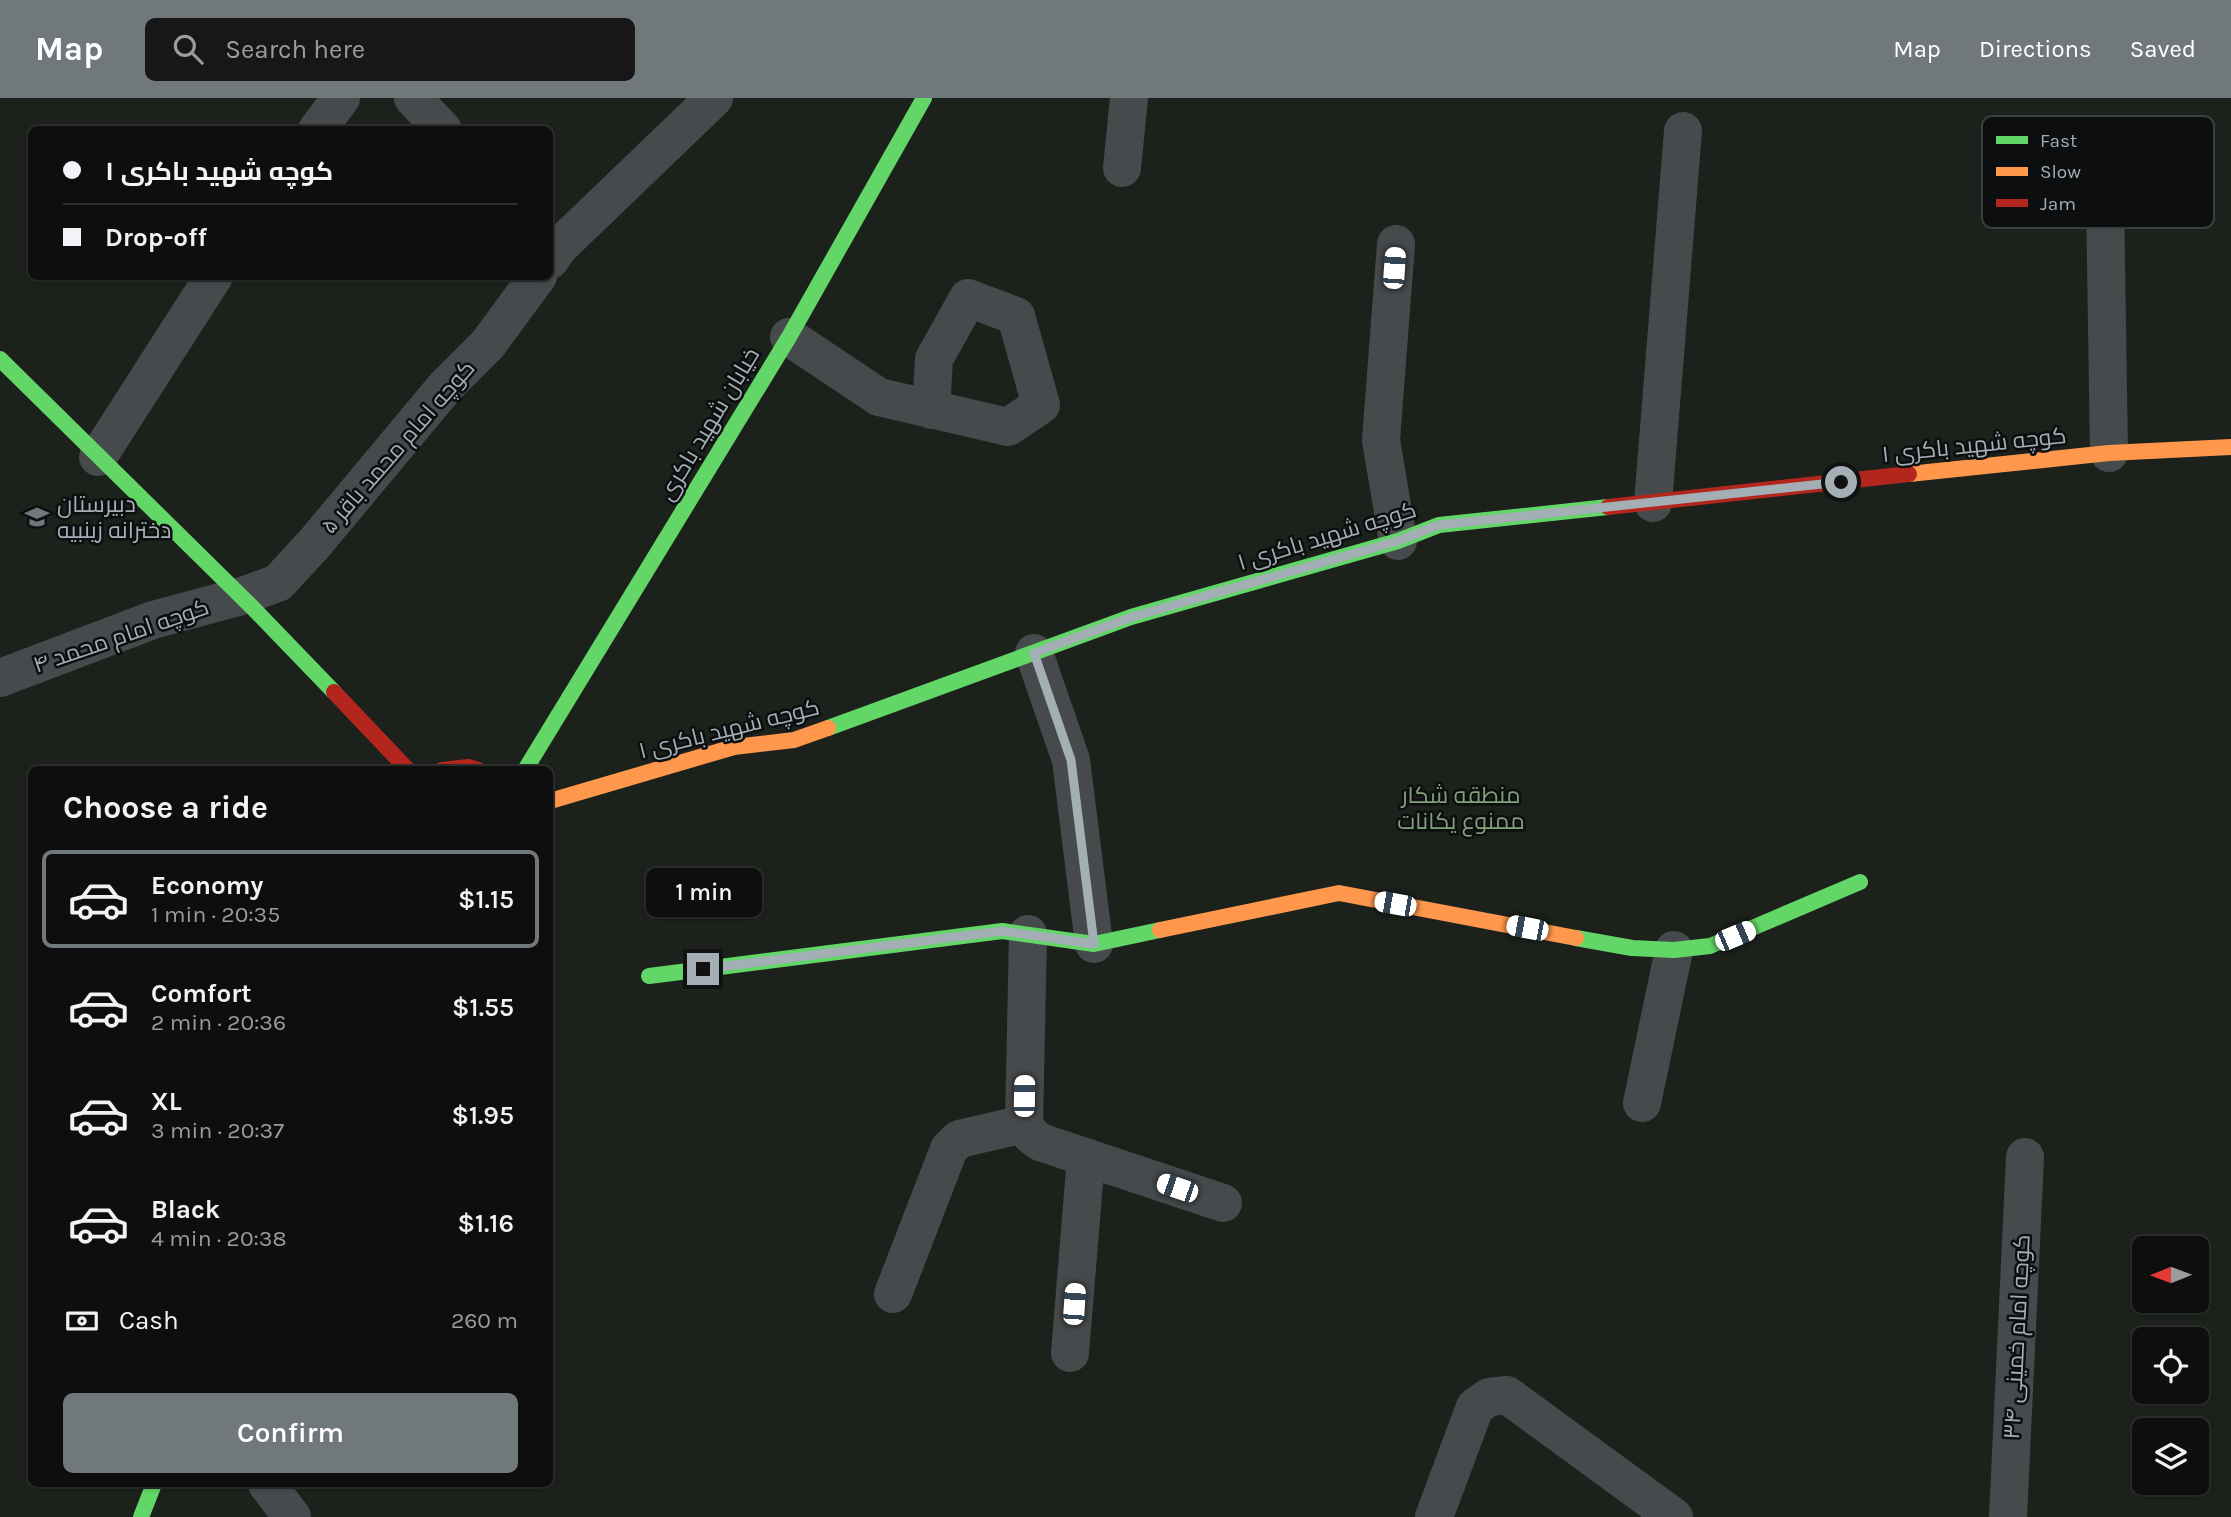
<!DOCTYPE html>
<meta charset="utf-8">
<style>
:root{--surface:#0e0e0e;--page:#171717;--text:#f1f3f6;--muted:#9b9c9e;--line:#2e2e2e;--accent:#71787c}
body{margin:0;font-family:Karla,Cairo,sans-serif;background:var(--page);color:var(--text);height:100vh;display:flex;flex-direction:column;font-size:26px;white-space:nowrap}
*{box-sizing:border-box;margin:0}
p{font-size:23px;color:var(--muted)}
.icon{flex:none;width:38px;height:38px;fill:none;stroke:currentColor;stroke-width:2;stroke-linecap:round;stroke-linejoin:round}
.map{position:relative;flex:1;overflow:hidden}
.details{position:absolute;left:28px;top:668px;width:525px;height:721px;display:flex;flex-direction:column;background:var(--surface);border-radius:10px;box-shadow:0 2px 5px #0004,0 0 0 2px var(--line)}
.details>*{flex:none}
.banner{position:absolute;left:28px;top:28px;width:525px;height:154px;border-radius:10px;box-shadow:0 2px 5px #0004,0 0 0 2px var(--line);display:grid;align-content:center;height:154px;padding:0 35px;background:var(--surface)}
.needle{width:46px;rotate:269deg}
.fabs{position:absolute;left:2132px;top:1138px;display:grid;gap:14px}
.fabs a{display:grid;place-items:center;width:77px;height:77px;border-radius:10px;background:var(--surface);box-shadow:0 2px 5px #0004,0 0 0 2px var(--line);font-size:35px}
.end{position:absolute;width:32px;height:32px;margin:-16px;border:9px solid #a3aeb5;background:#111;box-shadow:0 0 0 4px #111}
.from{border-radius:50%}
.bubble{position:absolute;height:49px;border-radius:10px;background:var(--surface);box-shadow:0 2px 5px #0004,0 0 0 2px var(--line);font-size:23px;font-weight:600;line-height:49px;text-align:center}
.car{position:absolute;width:21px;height:42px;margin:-21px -10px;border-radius:9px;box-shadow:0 0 5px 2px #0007;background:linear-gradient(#fff 24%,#345 0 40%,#fff 0 76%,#345 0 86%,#fff 0)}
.banner b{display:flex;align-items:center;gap:24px;height:66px;font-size:26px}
.banner b+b{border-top:2px solid var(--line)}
.banner i{width:18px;height:18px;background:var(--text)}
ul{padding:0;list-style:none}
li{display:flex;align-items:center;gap:21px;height:98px;margin:0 14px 10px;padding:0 21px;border:4px solid transparent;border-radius:10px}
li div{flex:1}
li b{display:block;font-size:26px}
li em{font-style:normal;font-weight:600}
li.active{border-color:var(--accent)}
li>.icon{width:63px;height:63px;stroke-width:1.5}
h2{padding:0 35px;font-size:32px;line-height:84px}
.pay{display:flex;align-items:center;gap:18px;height:77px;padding:0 35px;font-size:26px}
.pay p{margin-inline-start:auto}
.button{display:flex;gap:14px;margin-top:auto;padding:14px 35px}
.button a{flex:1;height:80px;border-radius:10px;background:var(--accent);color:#fff;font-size:28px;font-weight:600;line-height:80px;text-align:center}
header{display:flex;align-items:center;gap:42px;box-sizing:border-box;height:98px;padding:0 35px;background:var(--accent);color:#fff}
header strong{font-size:33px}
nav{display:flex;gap:38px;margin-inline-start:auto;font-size:24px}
.search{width:490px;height:63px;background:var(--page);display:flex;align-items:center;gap:18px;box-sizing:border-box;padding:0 24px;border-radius:10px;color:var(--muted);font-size:26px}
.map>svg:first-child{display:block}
</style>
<header>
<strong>Map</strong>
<div class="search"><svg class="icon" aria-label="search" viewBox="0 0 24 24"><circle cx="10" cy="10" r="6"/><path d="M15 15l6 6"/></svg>Search here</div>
<nav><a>Map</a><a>Directions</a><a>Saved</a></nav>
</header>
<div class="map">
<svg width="2231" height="1419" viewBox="0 0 2231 1419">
<rect width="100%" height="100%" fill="#131313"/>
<path fill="#1c221b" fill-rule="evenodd" d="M0,0H2231V1419H0ZM32,32H550V178H32ZM32,672H550V1386H32ZM2144,1150H2196V1202H2144ZM2144,1241H2196V1293H2144ZM2144,1332H2196V1384H2144Z"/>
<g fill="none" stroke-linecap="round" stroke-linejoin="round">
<g stroke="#474a4c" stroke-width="38">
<polyline points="413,0 443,32"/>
<polyline points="317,32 341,0"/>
<polyline points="1122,70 1129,0"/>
<polyline points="2105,100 2109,355"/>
<polyline points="1396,146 1381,342 1398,443"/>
<polyline points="550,162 559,149 714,0"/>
<polyline points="789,239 879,299 1008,329 1041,307 1016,218 968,200 934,261 931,312"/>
<polyline points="98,359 214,178"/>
<polyline points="1653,405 1683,33"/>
<polyline points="1034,555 1071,662 1094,846"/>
<polyline points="0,580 153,522 242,498 278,485 314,446 445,289 488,246 538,178"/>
<polyline points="1028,836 1024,1026 1031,1037 1040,1044 1223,1105"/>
<polyline points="1642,1005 1674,852"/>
<polyline points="893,1196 949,1051 959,1041 1024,1026"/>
<polyline points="1070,1255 1086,1059"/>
<polyline points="267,1386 292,1419"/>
<polyline points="1434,1419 1475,1309 1489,1299 1507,1297 1674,1419"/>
<polyline points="2008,1419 2025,1059"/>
</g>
<g stroke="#63d668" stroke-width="16">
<polyline points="0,261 252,509 334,594"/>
<polyline points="828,630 1131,519 1398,443 1439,427 1608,409"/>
<polyline points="525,672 789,239 924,0"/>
<polyline points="1576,840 1632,850 1674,852 1710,848 1860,784"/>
<polyline points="649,878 1002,833 1094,846 1160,832"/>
<polyline points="141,1419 154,1386"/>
</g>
<g stroke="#ff974d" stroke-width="16">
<polyline points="1909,376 2109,355 2231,349"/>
<polyline points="550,703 734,649 794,642 828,630"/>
<polyline points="1160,832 1339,795 1576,840"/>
</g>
<g stroke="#b3261e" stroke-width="16">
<polyline points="1608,409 1909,376"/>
<polyline points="334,594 408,672"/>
<polyline points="442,672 468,669 478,672"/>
</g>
</g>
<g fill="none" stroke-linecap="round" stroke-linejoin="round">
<polyline stroke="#a3aeb5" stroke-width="9" points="703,871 1002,833 1094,846 1071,662 1034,555 1132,519 1398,443 1439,427 1841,384"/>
</g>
<defs>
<g id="school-bare" transform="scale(1.89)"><path d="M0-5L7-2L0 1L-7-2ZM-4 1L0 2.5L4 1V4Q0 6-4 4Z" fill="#71787c" stroke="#0d0e0f" stroke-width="2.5" paint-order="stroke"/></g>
</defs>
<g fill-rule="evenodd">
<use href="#school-bare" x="37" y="419"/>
</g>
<g text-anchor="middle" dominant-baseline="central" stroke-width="5" stroke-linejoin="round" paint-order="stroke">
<g font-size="23" fill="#a3aeb5" stroke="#0d0e0f">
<text transform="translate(709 326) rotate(-59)">خیابان شهید باکری</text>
<text transform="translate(1974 347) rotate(-6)">کوچه شهید باکری ۱</text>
<text transform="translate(398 349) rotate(-49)">کوچه امام محمد باقر ۵</text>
<text transform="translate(1327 438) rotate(-17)">کوچه شهید باکری ۱</text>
<text transform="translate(121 538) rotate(-19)">کوچه امام محمد ۴</text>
<text transform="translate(729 631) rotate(-14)">کوچه شهید باکری ۱</text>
<text transform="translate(2017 1239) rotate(-87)">کوچه امام خمینی ۳۴</text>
</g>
<g font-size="23" fill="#a3aeb5" stroke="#0d0e0f" text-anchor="start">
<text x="57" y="406">دبیرستان<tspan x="57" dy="26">دخترانه زینبیه</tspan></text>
</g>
<g font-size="23" fill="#82a179" stroke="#0d0e0f">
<text x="1461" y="697">منطقه شکار<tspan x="1461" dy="26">ممنوع یکانات</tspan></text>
</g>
</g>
<rect x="1982" y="18" width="232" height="112" rx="10" fill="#0d0e0f" stroke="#3a3e41" stroke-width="2"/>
<rect x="1996" y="38" width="32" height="8" fill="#63d668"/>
<rect x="1996" y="69" width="32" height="9" fill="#ff974d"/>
<rect x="1996" y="101" width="32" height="8" fill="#b3261e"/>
<g font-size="19" fill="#a3aeb5">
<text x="2040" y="49">Fast</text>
<text x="2040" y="80">Slow</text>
<text x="2040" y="112">Jam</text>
</g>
</svg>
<div class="fabs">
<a><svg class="needle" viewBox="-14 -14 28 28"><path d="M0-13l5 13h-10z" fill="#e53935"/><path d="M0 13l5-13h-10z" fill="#9b9c9e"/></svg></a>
<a><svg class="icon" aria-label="locate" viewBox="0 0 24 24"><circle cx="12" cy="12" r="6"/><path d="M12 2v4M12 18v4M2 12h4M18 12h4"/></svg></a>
<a><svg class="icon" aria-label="layers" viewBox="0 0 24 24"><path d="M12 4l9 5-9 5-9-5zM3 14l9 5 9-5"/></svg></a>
</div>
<i class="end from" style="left:1841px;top:384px"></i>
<i class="end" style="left:703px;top:871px"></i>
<div class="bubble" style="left:646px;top:770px;width:116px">1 min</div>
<i class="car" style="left:1394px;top:170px;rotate:4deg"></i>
<i class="car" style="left:1395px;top:806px;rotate:280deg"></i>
<i class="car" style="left:1527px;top:830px;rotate:281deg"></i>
<i class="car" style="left:1735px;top:838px;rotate:67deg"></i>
<i class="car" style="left:1024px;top:998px;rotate:1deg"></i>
<i class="car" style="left:1177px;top:1090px;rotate:289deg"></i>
<i class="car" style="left:1074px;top:1206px;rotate:4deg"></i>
<div class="banner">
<b><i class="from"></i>کوچه شهید باکری ۱</b>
<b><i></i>Drop-off</b>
</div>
<section class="details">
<h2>Choose a ride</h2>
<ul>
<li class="active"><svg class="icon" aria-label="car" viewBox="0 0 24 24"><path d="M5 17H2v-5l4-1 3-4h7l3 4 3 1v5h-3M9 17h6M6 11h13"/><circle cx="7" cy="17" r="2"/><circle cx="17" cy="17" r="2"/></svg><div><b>Economy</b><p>1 min · 20:35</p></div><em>$1.15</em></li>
<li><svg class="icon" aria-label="car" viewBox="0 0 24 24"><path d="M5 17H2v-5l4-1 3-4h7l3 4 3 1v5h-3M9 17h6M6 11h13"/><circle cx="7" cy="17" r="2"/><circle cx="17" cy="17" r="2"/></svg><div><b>Comfort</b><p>2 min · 20:36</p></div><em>$1.55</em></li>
<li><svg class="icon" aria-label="car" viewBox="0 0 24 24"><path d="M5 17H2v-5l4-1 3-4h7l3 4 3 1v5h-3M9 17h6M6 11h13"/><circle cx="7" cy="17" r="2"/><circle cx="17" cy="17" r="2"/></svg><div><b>XL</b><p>3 min · 20:37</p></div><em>$1.95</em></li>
<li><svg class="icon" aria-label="car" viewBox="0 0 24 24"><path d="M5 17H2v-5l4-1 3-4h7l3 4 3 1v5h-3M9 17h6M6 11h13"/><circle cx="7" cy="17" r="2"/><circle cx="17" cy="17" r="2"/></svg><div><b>Black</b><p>4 min · 20:38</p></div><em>$1.16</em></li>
</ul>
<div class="pay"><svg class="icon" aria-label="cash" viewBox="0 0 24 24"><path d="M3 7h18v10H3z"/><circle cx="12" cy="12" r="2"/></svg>Cash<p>260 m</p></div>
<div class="button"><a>Confirm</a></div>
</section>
</div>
